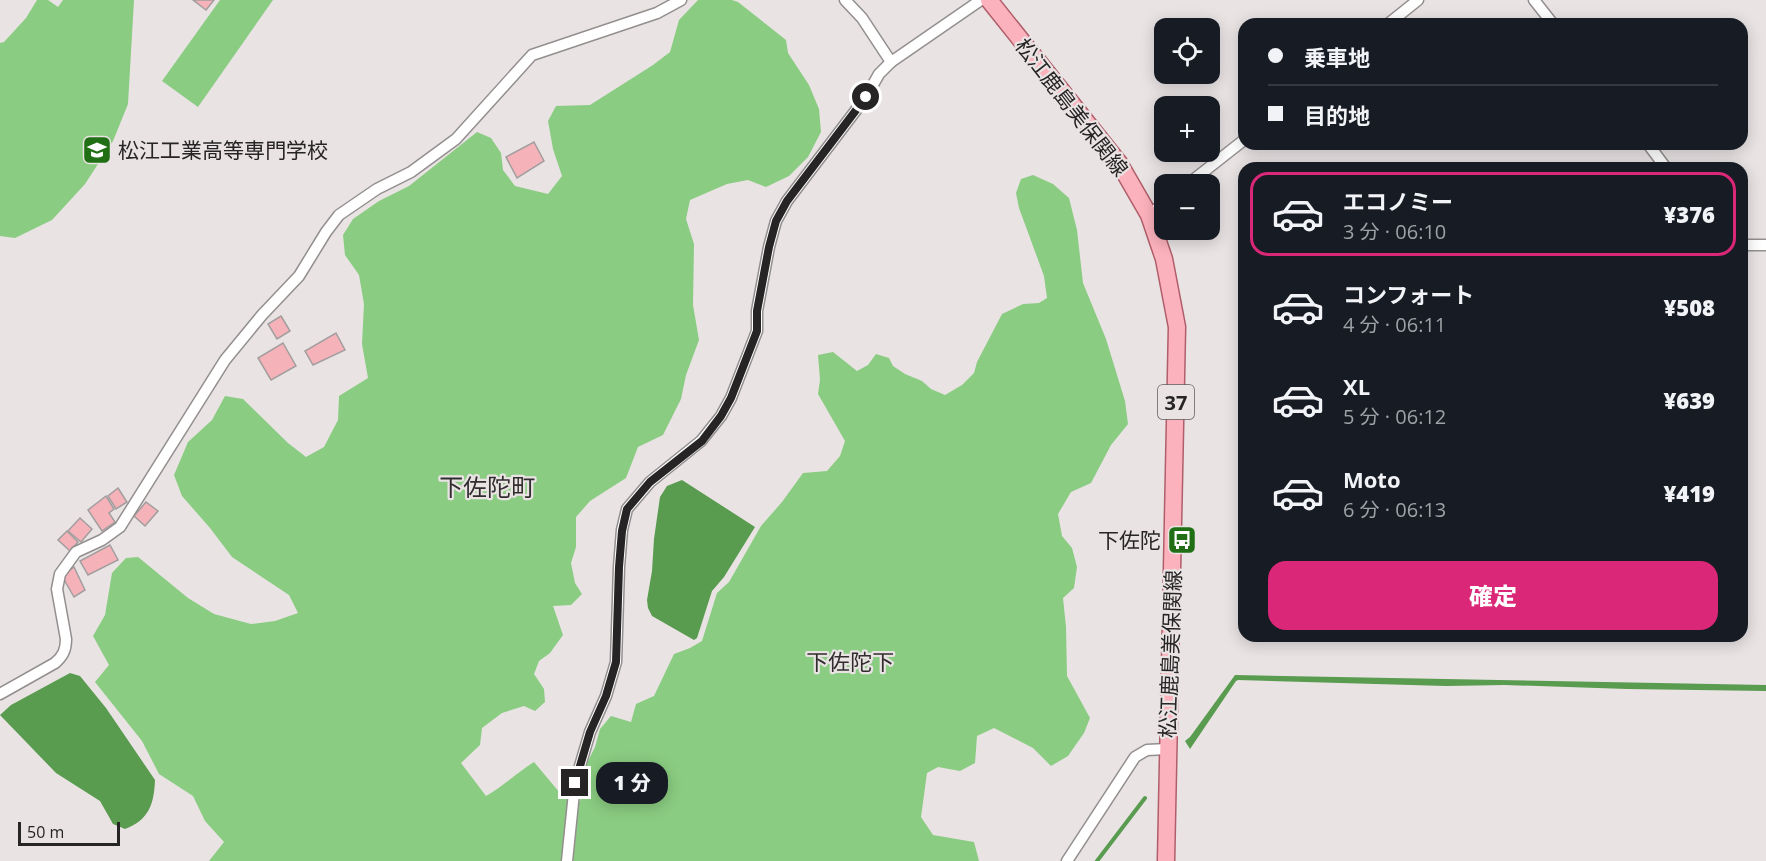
<!DOCTYPE html>
<html lang="ja">
<meta charset="utf-8">
<style>
:root{--surface:#171b24;--page:#20242c;--text:#f1f3f6;--muted:#9ea1a6;--line:#363941;--accent:#db2777}
body{margin:0;font-family:"Open Sans","Noto Sans JP",sans-serif;background:var(--page);color:var(--text);height:100vh;display:flex;flex-direction:column;font-size:22px;white-space:nowrap}
*{box-sizing:border-box;margin:0}
p{font-size:20px;color:var(--muted)}
.icon{flex:none;width:33px;height:33px;fill:none;stroke:currentColor;stroke-width:2;stroke-linecap:round;stroke-linejoin:round}
.map{position:relative;flex:1;overflow:hidden}
.drawer{position:absolute;left:1238px;top:162px;width:510px;height:480px;display:flex;flex-direction:column;background:var(--surface);border-radius:18px;box-shadow:0 3px 15px #0003}
.drawer>*{flex:none}
.hud{position:absolute;left:1238px;top:18px;width:510px;height:132px;border-radius:18px;box-shadow:0 3px 15px #0003;display:grid;align-content:center;height:132px;padding:0 30px;background:var(--surface)}
.fabs{position:absolute;left:1154px;top:18px;display:grid;gap:12px}
.fabs a{display:grid;place-items:center;width:66px;height:66px;border-radius:12px;background:var(--surface);box-shadow:0 3px 15px #0003;font-size:30px}
.scale{position:absolute;left:18px;bottom:15px;width:102px;box-sizing:border-box;padding-left:6px;border:3px solid #262424;border-top:0;font-size:16px;line-height:21px;white-space:nowrap;color:#262424;-webkit-text-stroke:4px #e9e3e4;paint-order:stroke}
.end{position:absolute;width:27px;height:27px;margin:-14px;border:8px solid #262424;background:#fff;box-shadow:0 0 0 3px #fff}
.from{border-radius:50%}
.bubble{position:absolute;height:42px;border-radius:18px;background:var(--surface);box-shadow:0 3px 15px #0003;font-size:20px;font-weight:800;line-height:42px;text-align:center}
.hud b{display:flex;align-items:center;gap:21px;height:57px;font-size:22px}
.hud b+b{border-top:2px solid var(--line)}
.hud i{width:15px;height:15px;background:var(--text)}
ul{padding:10px 0 0;list-style:none}
li{display:flex;align-items:center;gap:18px;height:84px;margin:0 12px 9px;padding:0 18px;border:3px solid transparent;border-radius:18px}
li div{flex:1}
li b{display:block;font-size:22px}
li em{font-style:normal;font-weight:800}
li.active{border-color:var(--accent)}
li>.icon{width:54px;height:54px;stroke-width:1.5}
.action{display:flex;gap:12px;margin-top:auto;padding:12px 30px}
.action a{flex:1;height:69px;border-radius:18px;background:var(--accent);color:#fff;font-size:24px;font-weight:800;line-height:69px;text-align:center}
.map>svg:first-child{display:block}
</style>
<div class="map">
<svg width="1766" height="861" viewBox="0 0 1766 861">
<rect width="100%" height="100%" fill="#e9e3e4"/>
<g fill="#8acc81">
<polygon points="37,0 48,0 58,7 63,0 134,0 128,104 113,141 85,184 52,220 15,238 0,236 0,43 4,42 26,18"/>
<polygon points="220,0 273,0 198,107 162,81"/>
<path d="M698,0H732L738,2L786,40L788,53L809,85L819,109L821,132L808,157L789,176L766,187L748,180L727,184L690,200L686,219L694,244L693,305L699,340L686,375L681,399L663,435L638,447L626,478L590,501L576,517V547L571,563L575,583L582,594L571,605L553,606L563,635L550,653L539,661L534,674L544,689L545,702L535,711L524,706L502,713L482,728L480,745L461,763L486,796C503,786 517,773 534,762L560,793L580,801L585,786L586,765L595,747L600,729L611,716L631,722L636,704L654,696L674,654L690,648L702,641L717,593L729,582L761,526L782,502L803,473L827,471L840,456L845,441L818,394L820,380L818,355L833,352L857,371L868,365L876,354L889,358L893,366L905,374L922,381L931,389L945,395L962,385L974,373L977,362L1002,314L1023,304L1039,303L1047,298L1044,276L1019,208L1016,193L1021,179L1033,175L1053,184L1069,198L1077,230L1083,283L1106,339L1125,401L1128,424L1111,445L1091,483L1071,492L1058,514L1062,536L1072,548L1077,567L1074,588L1063,598L1066,627L1067,676L1090,718L1084,733L1068,756L1051,766L1033,748L994,728L977,736L975,763L960,771L938,767L927,773L921,817L933,835L974,842L979,861H209L224,842L205,821L193,796L159,774L142,741L95,682L109,665L93,636L105,615L112,573L126,558L138,557L188,598L214,614L251,624L275,621L298,613L289,595L232,557L210,528L182,496L174,475L188,442L212,420L225,396L243,399L288,443L306,457L324,447L338,420L339,396L368,378L362,344L364,304L359,275L345,255L343,235L353,219L379,201L409,186L477,132L491,138L501,153L503,170L515,186L548,194L562,176L553,149L548,121L556,106L590,105L653,65L670,52L679,20Z"/>
</g>
<g fill="#599b4f">
<polygon points="682,480 755,527 724,577 712,591 697,638 694,640 652,616 648,608 647,600 652,571 654,539 660,497 667,486"/>
<path d="M70,673L80,676L106,708L155,780C154,804 149,820 125,829L113,824L100,801L56,773L0,715L11,705Z"/>
<polygon points="1235,675 1766,685 1766,691 1627,689 1505,685 1446,686 1238,680 1236,681 1190,749 1185,741 1190,737"/>
</g>
<g fill="none" stroke-linecap="round" stroke-linejoin="round">
<polyline stroke="#599b4f" stroke-width="4" points="1097,861 1145,798"/>
</g>
<g fill="#f5b3b9" stroke="#a29d9e" stroke-width="1.5">
<polygon points="193,0 214,0 206,10"/>
<polygon points="534,142 544,161 517,178 506,157"/>
<polygon points="281,316 290,331 277,339 268,324"/>
<polygon points="336,333 345,350 313,365 305,351"/>
<polygon points="283,343 296,366 271,380 258,358"/>
<polygon points="118,488 127,502 116,509 108,496"/>
<polygon points="106,496 114,509 109,513 115,522 102,531 88,510"/>
<polygon points="146,502 158,511 145,526 134,516"/>
<polygon points="80,518 92,529 81,542 68,531"/>
<polygon points="67,531 78,542 70,551 58,540"/>
<polygon points="110,545 118,560 88,575 80,561"/>
<polygon points="74,567 85,590 74,597 62,576"/>
</g>
<g fill="none" stroke-linecap="round" stroke-linejoin="round">
<g stroke="#948f8f" stroke-width="13">
<g id="street">
<polyline points="845,0 862,18 891,62"/>
<polyline points="1534,0 1553,24"/>
<polyline points="1388,24 1418,0"/>
<polyline points="1648,144 1666,168"/>
<polyline points="1188,184 1244,140"/>
<polyline points="1149,215 1164,203"/>
<polyline points="1742,245 1766,245"/>
<path d="M0,694L55,663C63,656 66,650 66,639L57,589L60,574L76,552L102,540L120,527L225,360L262,315L299,276L326,232L339,215L377,189L411,172L456,139L532,55L657,13L681,0"/>
<polyline points="567,861 575,783 590,732 606,696 616,662 619,567 622,530 627,509 650,482 701,441 721,416 731,398 757,331 757,311 769,247 776,221 787,201 866,97 879,74 891,62 981,0"/>
<polyline points="1067,861 1135,757 1147,750 1167,749"/>
</g>
</g>
<g stroke="#b05e6a" stroke-width="19">
<polyline id="primary" points="989,0 1119,163 1149,215 1164,259 1177,327 1166,861"/>
</g>
<use href="#street" stroke="#fff" stroke-width="10"/>
<use href="#primary" stroke="#fcb2bc" stroke-width="16"/>
</g>
<g fill="none" stroke-linecap="round" stroke-linejoin="round">
<polyline stroke="#262424" stroke-width="8" points="575,783 590,732 606,696 616,662 619,567 622,531 627,509 650,482 702,441 721,416 731,398 757,331 757,311 769,247 776,221 787,201 866,97"/>
</g>
<defs>
<g id="university-square" transform="scale(1.5)"><rect x="-9" y="-9" width="18" height="18" rx="4" fill="#216f15" stroke="#e9e3e4"/><path d="M0-5L7-2L0 1L-7-2ZM-4 1L0 2.5L4 1V4Q0 6-4 4Z" fill="#fff"/></g>
<g id="bus-square" transform="scale(1.5)"><rect x="-9" y="-9" width="18" height="18" rx="4" fill="#216f15" stroke="#e9e3e4"/><path d="M-5-6H5V4H4V6H2V4H-2V6H-4V4H-5ZM-3.5-4V0h7V-4ZM-3.5 1.2v1.5H-2V1.2ZM2 1.2v1.5H3.5V1.2Z" fill="#fff"/></g>
</defs>
<g fill-rule="evenodd">
<use href="#university-square" x="97" y="150"/>
<use href="#bus-square" x="1182" y="540"/>
</g>
<g text-anchor="middle" dominant-baseline="central" stroke-width="4.5" stroke-linejoin="round" paint-order="stroke">
<rect fill="#e9e3e4" stroke="#605d5e" stroke-width="1.5" x="1158" y="385" width="36" height="34" rx="4.5"/>
<g font-size="20" font-weight="bold" fill="#262424">
<text x="1176" y="402">37</text>
</g>
<g font-size="21" fill="#262424" stroke="#e9e3e4">
<text transform="translate(1072 107) rotate(52)">松江鹿島美保関線</text>
<text transform="translate(1170 654) rotate(-88)">松江鹿島美保関線</text>
</g>
<g font-size="21" fill="#262424" stroke="#e9e3e4" text-anchor="start">
<text x="118" y="150">松江工業高等専門学校</text>
<text x="1161" y="540" text-anchor="end">下佐陀</text>
</g>
<g font-size="22" fill="#312d2e" stroke="#e9e3e4">
<text x="850" y="661">下佐陀下</text>
</g>
<g font-size="24" fill="#312d2e" stroke="#e9e3e4">
<text x="487" y="486">下佐陀町</text>
</g>
</g>
</svg>
<div class="fabs">
<a><svg class="icon" aria-label="locate" viewBox="0 0 24 24"><circle cx="12" cy="12" r="6"/><path d="M12 2v4M12 18v4M2 12h4M18 12h4"/></svg></a>
<a>+</a>
<a>−</a>
</div>
<div class="scale">50 m</div>
<i class="end from" style="left:866px;top:97px"></i>
<i class="end" style="left:575px;top:783px"></i>
<div class="bubble" style="left:596px;top:762px;width:72px">1 分</div>
<div class="hud">
<b><i class="from"></i>乗車地</b>
<b><i></i>目的地</b>
</div>
<section class="drawer">
<ul>
<li class="active"><svg class="icon" aria-label="car" viewBox="0 0 24 24"><path d="M5 17H2v-5l4-1 3-4h7l3 4 3 1v5h-3M9 17h6M6 11h13"/><circle cx="7" cy="17" r="2"/><circle cx="17" cy="17" r="2"/></svg><div><b>エコノミー</b><p>3 分 · 06:10</p></div><em>¥376</em></li>
<li><svg class="icon" aria-label="car" viewBox="0 0 24 24"><path d="M5 17H2v-5l4-1 3-4h7l3 4 3 1v5h-3M9 17h6M6 11h13"/><circle cx="7" cy="17" r="2"/><circle cx="17" cy="17" r="2"/></svg><div><b>コンフォート</b><p>4 分 · 06:11</p></div><em>¥508</em></li>
<li><svg class="icon" aria-label="car" viewBox="0 0 24 24"><path d="M5 17H2v-5l4-1 3-4h7l3 4 3 1v5h-3M9 17h6M6 11h13"/><circle cx="7" cy="17" r="2"/><circle cx="17" cy="17" r="2"/></svg><div><b>XL</b><p>5 分 · 06:12</p></div><em>¥639</em></li>
<li><svg class="icon" aria-label="car" viewBox="0 0 24 24"><path d="M5 17H2v-5l4-1 3-4h7l3 4 3 1v5h-3M9 17h6M6 11h13"/><circle cx="7" cy="17" r="2"/><circle cx="17" cy="17" r="2"/></svg><div><b>Moto</b><p>6 分 · 06:13</p></div><em>¥419</em></li>
</ul>
<div class="action"><a>確定</a></div>
</section>
</div>
